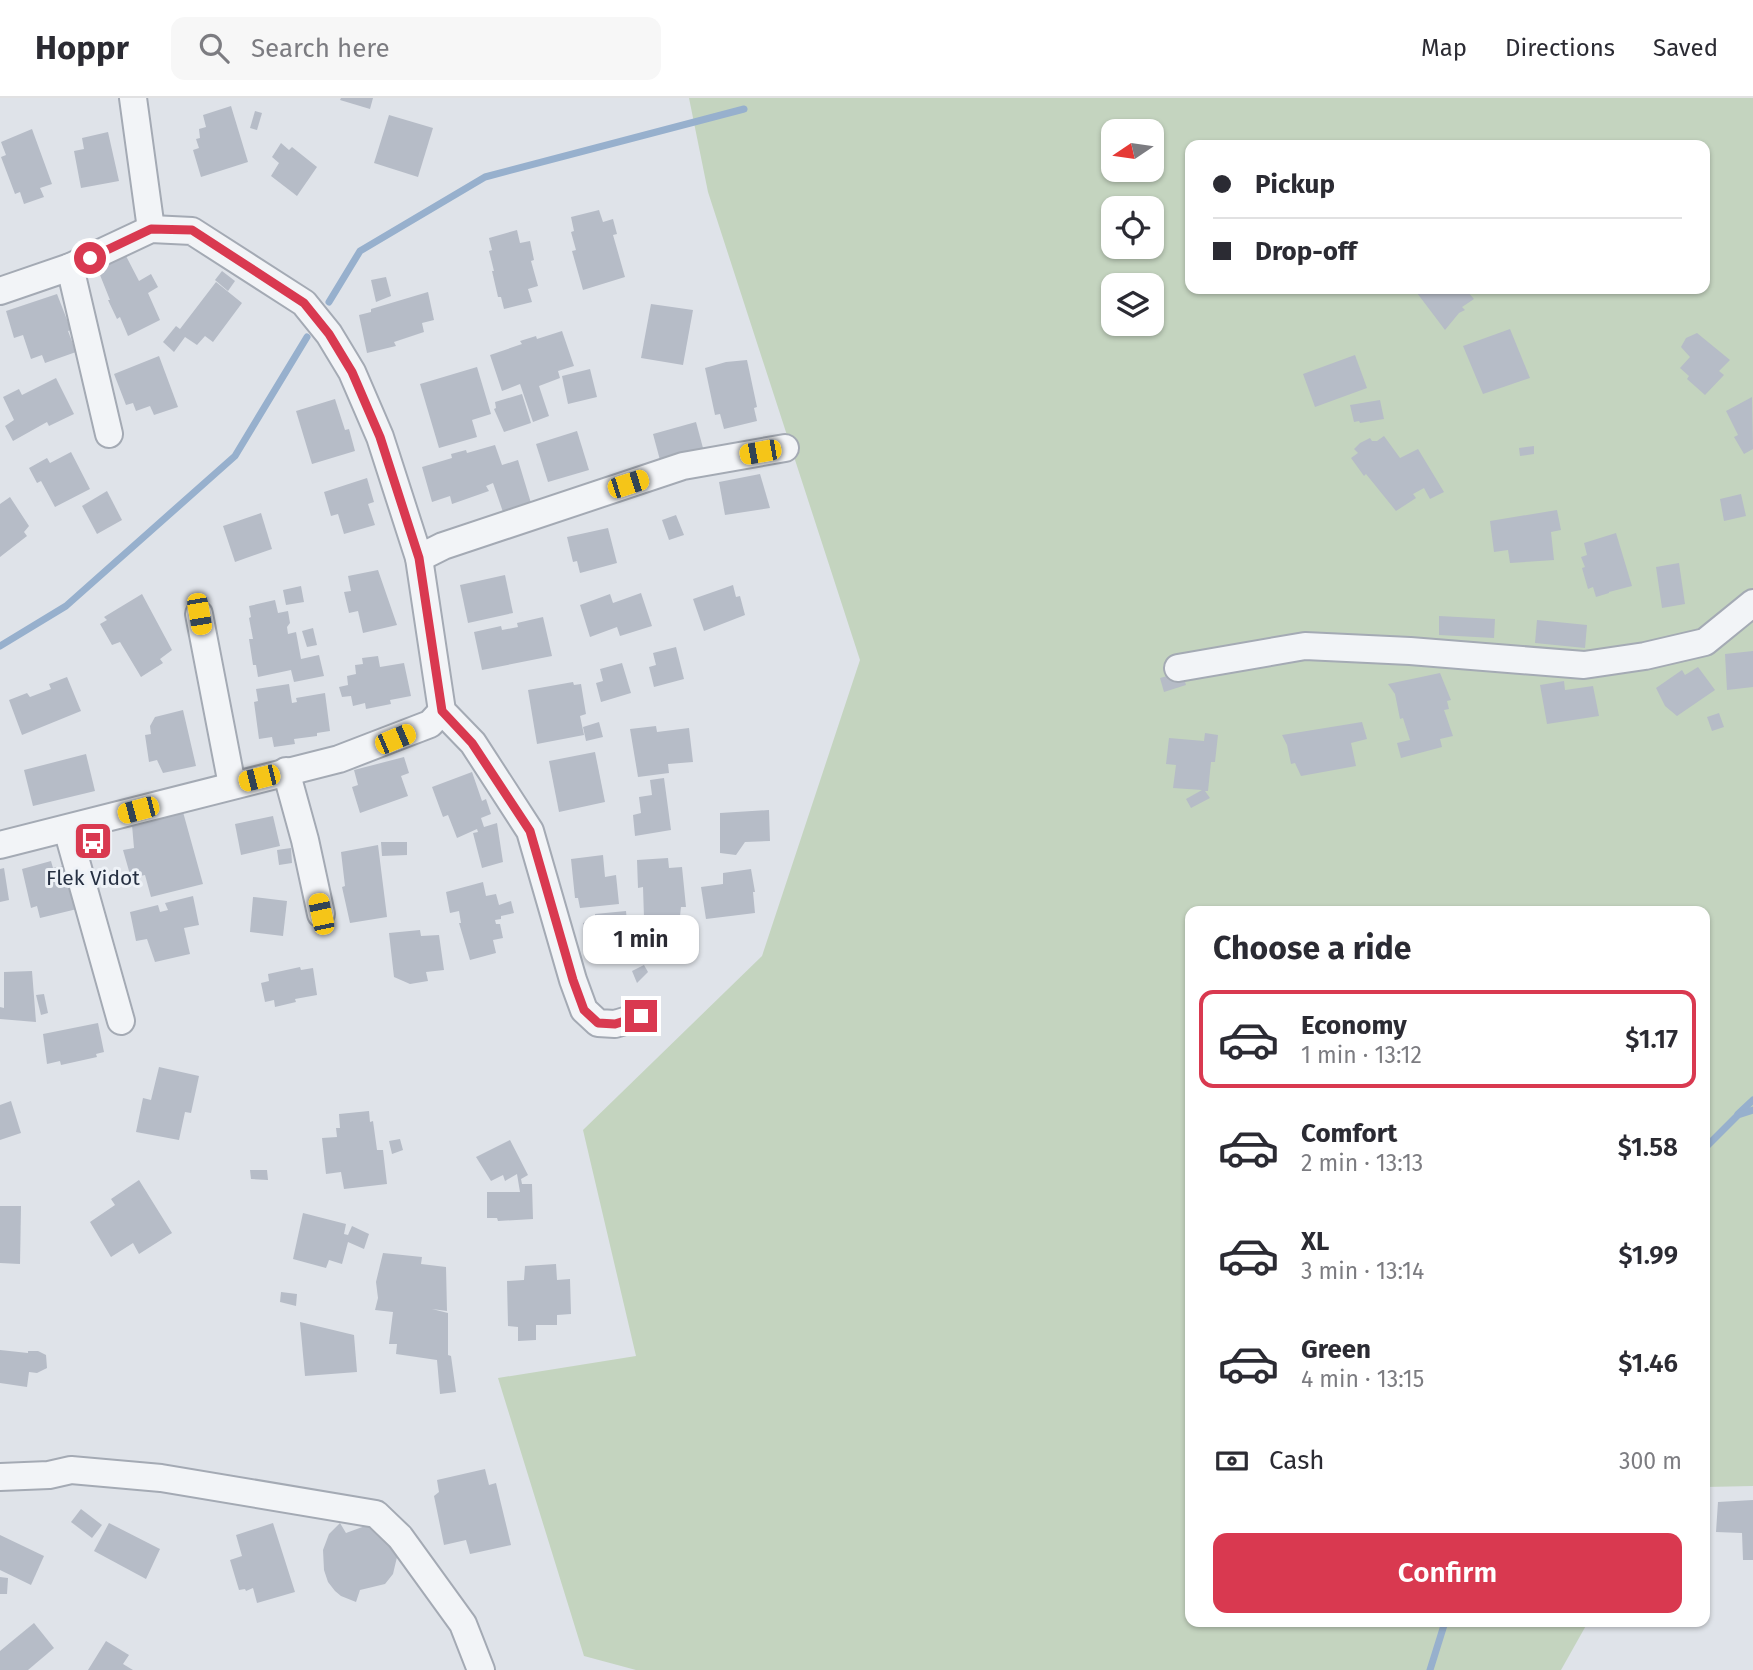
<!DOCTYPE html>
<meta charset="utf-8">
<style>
:root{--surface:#fff;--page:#f7f7f7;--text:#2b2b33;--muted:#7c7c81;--line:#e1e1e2;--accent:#d93950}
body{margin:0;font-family:"Fira Sans",sans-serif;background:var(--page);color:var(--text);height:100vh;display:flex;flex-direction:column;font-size:26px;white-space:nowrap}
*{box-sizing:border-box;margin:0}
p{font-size:23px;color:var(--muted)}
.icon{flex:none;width:38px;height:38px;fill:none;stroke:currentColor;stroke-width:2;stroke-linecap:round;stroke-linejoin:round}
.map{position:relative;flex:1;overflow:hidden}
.side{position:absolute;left:1185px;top:808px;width:525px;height:721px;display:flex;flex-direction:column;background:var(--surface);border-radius:14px;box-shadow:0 2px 5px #0004}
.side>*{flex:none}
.top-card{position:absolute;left:1185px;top:42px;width:525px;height:154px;border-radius:14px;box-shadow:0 2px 5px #0004;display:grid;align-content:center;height:154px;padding:0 28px;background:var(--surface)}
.needle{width:46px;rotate:257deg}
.tools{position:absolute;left:1101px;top:21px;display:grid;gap:14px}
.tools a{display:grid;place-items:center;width:63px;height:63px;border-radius:14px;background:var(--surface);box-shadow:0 2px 5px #0004;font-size:35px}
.end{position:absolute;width:32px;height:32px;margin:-16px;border:9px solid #d93950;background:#fff;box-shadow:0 0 0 4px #fff}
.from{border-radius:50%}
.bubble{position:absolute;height:49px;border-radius:14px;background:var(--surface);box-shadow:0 2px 5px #0004;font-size:23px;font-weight:600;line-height:49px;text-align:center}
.car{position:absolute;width:21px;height:42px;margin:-21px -10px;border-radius:9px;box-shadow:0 0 5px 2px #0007;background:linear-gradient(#f5c518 24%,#345 0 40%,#f5c518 0 76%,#345 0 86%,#f5c518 0)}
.top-card b{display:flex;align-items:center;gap:24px;height:66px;font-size:26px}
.top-card b+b{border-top:2px solid var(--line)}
.top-card i{width:18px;height:18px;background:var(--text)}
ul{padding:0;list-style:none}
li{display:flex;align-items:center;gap:21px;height:98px;margin:0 14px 10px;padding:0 14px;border:4px solid transparent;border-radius:14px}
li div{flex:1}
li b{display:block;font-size:26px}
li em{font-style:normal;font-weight:600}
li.selected{border-color:var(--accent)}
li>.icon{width:63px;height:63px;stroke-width:1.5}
h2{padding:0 28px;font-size:32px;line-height:84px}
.pay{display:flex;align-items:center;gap:18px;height:77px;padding:0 28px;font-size:26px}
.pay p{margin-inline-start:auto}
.button{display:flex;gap:14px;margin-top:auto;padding:14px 28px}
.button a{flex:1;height:80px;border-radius:14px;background:var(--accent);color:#fff;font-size:28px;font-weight:600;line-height:80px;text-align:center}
header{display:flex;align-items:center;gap:42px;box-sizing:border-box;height:98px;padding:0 35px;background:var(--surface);border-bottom:2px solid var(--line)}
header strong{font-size:33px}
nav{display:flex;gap:38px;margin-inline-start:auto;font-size:24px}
.search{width:490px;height:63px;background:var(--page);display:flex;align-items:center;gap:18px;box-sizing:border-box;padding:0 24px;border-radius:14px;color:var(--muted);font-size:26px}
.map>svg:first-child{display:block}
</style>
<header>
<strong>Hoppr</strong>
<div class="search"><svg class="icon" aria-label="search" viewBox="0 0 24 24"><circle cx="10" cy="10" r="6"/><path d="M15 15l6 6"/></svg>Search here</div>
<nav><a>Map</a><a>Directions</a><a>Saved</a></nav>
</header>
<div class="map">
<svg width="1753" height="1572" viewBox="0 0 1753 1572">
<rect width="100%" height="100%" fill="#dfe3e9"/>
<path fill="#c4d4bf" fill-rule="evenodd" d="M689,0H1753V1388L1705,1389L1704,814H1190V1524H1588L1561,1572H636L584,1558L498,1280L636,1258L583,1032L762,858L860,562L708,94ZM1113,33H1152V72H1113ZM1190,47H1704V191H1190ZM1113,110H1152V149H1113ZM1113,187H1152V226H1113Z"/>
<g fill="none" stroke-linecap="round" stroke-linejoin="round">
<g stroke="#97b0cd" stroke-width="7">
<polyline points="329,204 360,153 485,79 744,11"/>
<polyline points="0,548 66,508 235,358 307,239"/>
<polyline points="1738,1016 1753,1002"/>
<polyline points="1704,1051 1738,1017 1753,1012"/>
<polyline points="1430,1572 1445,1524"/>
</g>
</g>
<g fill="#b6bcc7">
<polygon points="341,0 373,0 370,11 340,2"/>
<polygon points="231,8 248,64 201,79 193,52 199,50 196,41 200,40 199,31 206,29 203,17"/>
<polygon points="255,13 262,15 257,32 250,30"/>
<polygon points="389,17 433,30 418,79 374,65"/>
<polygon points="32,31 52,86 40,90 44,99 24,106 20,94 15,96 1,59 6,57 1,44"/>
<polygon points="108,34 119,83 81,90 74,53 84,51 82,40"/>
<polygon points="281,45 289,52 292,49 317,69 297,98 271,78 279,65 272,59"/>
<polygon points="599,112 603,124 613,121 617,136 613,137 625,179 583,192 572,153 576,152 571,134 574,133 571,119"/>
<polygon points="517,132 520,145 530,143 534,162 531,163 538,188 528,191 532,204 504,211 501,199 498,199 492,173 494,173 489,153 492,152 489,140"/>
<polygon points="126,158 139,183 151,176 158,189 148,195 160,222 128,238 120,219 117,221 108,202 110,202 98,172"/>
<polygon points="222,173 235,183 228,193 215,182"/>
<polygon points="386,179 391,198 376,204 371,182"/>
<polygon points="216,184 242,205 213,244 205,238 197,247 185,239 174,254 163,244 176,228 180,231"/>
<polygon points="1414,191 1465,191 1474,201 1462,209 1465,212 1459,215 1445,232"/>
<polygon points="428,194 434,222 422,225 424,234 394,244 396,248 367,255 359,217 371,214 371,211"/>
<polygon points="57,196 71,232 68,233 76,254 45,265 42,257 31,261 23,237 14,240 6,213"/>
<polygon points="651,206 693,212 683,267 641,260"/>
<polygon points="1510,231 1530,280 1483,296 1463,248"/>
<polygon points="562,233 574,268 558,273 560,280 539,288 549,318 533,324 520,286 502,293 490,257 522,246 520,243 536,238 537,241"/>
<polygon points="1697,235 1730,262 1719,273 1724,277 1705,297 1687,281 1689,278 1680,270 1690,259 1681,249 1686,240"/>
<polygon points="1355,257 1367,290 1315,309 1303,276"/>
<polygon points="159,258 178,309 154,317 150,308 136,313 133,305 126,307 114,276"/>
<polygon points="747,262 757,309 754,310 757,323 724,331 720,316 715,317 705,270 726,264"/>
<polygon points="477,269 491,316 472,322 477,339 439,350 420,286"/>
<polygon points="590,271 597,299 568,306 562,278"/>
<polygon points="56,280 74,316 49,328 47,324 13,343 5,328 14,322 3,299 19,291 22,297"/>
<polygon points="522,296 531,325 504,334 494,311 496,310 495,304"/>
<polygon points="1752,299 1753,351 1744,356 1734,339 1738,337 1726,313"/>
<polygon points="335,301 345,332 349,331 355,353 312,366 296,313"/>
<polygon points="1380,302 1384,321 1360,325 1359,323 1354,324 1350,307"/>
<polygon points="696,324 703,350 660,362 653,336"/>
<polygon points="577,333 589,372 548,384 536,346"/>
<polygon points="1384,338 1400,360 1418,351 1444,394 1430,401 1424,390 1413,396 1416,400 1396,413 1366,376 1364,378 1351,360 1358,355 1354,351 1360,345 1370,340 1372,343 1377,343"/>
<polygon points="495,347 502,367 518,362 531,405 503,414 493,385 486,388 489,393 452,406 450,398 432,404 422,369 452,360 451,356 466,352 467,355"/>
<polygon points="1534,348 1534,356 1520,358 1519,350"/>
<polygon points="71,354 90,391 55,409 41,383 37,385 29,370 47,360 50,365"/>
<polygon points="760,376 770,410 725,417 719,384"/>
<polygon points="367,380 374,404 368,406 375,427 344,436 338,416 331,418 324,394"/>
<polygon points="107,393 122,422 97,436 82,408"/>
<polygon points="1741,396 1746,418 1724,423 1720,401"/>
<polygon points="10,399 29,428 24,434 27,438 0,459 0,406"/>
<polygon points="1557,412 1561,432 1551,434 1554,462 1510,465 1508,452 1494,454 1490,423"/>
<polygon points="261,415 272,451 235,464 223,428"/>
<polygon points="676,417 684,437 669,442 662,422"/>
<polygon points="608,430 617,465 580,475 577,463 573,464 567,439"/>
<polygon points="1616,435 1632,488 1609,494 1609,495 1596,499 1593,489 1588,491 1582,470 1585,469 1581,459 1587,457 1584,445"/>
<polygon points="1679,465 1685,506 1662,510 1656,469"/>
<polygon points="378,472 397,527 363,535 358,513 349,515 344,494 351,493 348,478"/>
<polygon points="505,477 513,515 468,525 460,487"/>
<polygon points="733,487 736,499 740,498 745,517 704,533 693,501"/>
<polygon points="301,488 304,504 286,507 283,492"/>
<polygon points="641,495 652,528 620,538 617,529 590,539 580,507 610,496 613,505"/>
<polygon points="142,496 172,552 160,561 163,565 141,579 120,544 112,547 100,526 107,522 104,519"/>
<polygon points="275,502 278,515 288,513 290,525 287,529 288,536 296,534 301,561 319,557 324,578 294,584 291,572 258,579 256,567 253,567 249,541 253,541 249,520 251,519 249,508"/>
<polygon points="1439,518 1495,521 1494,540 1439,537"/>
<polygon points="543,519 552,558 482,572 474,534 501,528 502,532 518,529 517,525"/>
<polygon points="1537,522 1587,527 1585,550 1535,545"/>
<polygon points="313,530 317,547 307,549 302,533"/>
<polygon points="676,549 684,581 654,589 649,569 656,567 653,555"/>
<polygon points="1753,553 1753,589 1727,592 1725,556"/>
<polygon points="378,558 380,569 404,565 411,598 390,602 391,606 366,611 365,605 353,608 351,598 342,599 339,589 348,587 347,578 356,576 355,567 363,566 362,560"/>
<polygon points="622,565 631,595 601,604 596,585 603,583 600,571"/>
<polygon points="1698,569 1715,592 1677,618 1665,608 1656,590 1682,572 1685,577"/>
<polygon points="1182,574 1186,587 1164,594 1160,580"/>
<polygon points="1440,575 1451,602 1447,603 1449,611 1444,612 1453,638 1440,641 1442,649 1401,660 1397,645 1410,642 1403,620 1400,621 1395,596 1388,586"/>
<polygon points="67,579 81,613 22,637 9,602 27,595 30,599 51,591 49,586"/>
<polygon points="1564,583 1565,592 1593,588 1599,618 1547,626 1540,587"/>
<polygon points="573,584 574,587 581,586 586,616 580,618 584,637 537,646 528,592"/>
<polygon points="289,586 292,605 297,604 296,600 325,595 330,633 317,635 317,638 294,641 295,646 274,649 272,639 259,641 254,604 258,603 256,591"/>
<polygon points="183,612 196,668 163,675 157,662 149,664 145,637 151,636 150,628 155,619"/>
<polygon points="1719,615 1724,629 1712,633 1707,619"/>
<polygon points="599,624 603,639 586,643 583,629"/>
<polygon points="1362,624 1367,641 1351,645 1356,668 1301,678 1295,665 1291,666 1287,647 1282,637"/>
<polygon points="656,628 657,634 689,630 693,664 668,666 669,675 638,679 630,631"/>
<polygon points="1205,635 1218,637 1215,664 1211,664 1208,693 1205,693 1210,700 1191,710 1186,701 1202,692 1173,690 1176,667 1166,666 1169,640 1204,643"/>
<polygon points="595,654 605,704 559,714 549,663"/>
<polygon points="86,656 95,693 33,708 24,672"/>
<polygon points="404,659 409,675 401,678 408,698 360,715 352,689 358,687 354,672"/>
<polygon points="472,674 482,703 486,701 491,716 481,720 484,729 497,725 503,764 482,770 473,735 478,734 477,731 457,740 448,717 443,719 432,689"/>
<polygon points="664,680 671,732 635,738 633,717 641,715 639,699 652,697 650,682"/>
<polygon points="769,712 770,743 745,744 736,757 720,755 720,715"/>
<polygon points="183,714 203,786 151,799 145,777 131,780 123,752 134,750 132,727"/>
<polygon points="273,718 280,748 241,757 235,726"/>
<polygon points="381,744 407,744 407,757 382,758"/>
<polygon points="378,747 387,819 350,825 342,789 345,788 341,754"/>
<polygon points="291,750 292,765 279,767 277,752"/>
<polygon points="603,757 605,779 616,777 619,806 580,810 578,800 575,800 571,761"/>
<polygon points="668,760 669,770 682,769 686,809 681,809 680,818 644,820 643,789 638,790 637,762"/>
<polygon points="51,763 53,770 67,767 77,811 40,820 37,808 31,810 22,771"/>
<polygon points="4,770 9,802 0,804 0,771"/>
<polygon points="751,771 755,794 753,794 755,815 706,821 701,789 723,786 723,775"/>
<polygon points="483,784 486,798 496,796 499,807 511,803 514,815 501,818 501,821 495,822 496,826 500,826 503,840 493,842 496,855 470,862 459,825 461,825 459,813 450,815 446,794"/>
<polygon points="193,798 199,827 184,830 190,856 155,864 147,841 136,843 130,814 158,807 160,814 168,812 165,805"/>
<polygon points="253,799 287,803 283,838 250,834"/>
<polygon points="626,813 628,835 633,834 637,861 606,866 603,844 598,844 597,838 585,839 583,825 595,821 595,816"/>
<polygon points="420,832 421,838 439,837 444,872 426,874 428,883 410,886 394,879 389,835"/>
<polygon points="644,867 648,874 637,885 632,873"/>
<polygon points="300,869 301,872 313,870 317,897 295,901 296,904 275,909 274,902 265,904 261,885 269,883 268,876"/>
<polygon points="32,873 36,924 0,921 0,909 4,910 4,874"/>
<polygon points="44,896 48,915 41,917 36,897"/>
<polygon points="98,925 104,954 96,956 97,959 61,967 60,963 47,966 43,936"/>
<polygon points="159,969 199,978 191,1015 185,1014 179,1042 136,1034 143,1000 151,1002"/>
<polygon points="11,1003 21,1035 0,1042 0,1007"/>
<polygon points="369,1013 370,1024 373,1023 377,1052 383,1052 387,1086 344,1091 341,1074 326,1076 322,1040 337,1039 336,1030 340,1030 339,1016"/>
<polygon points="400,1041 403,1052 392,1056 389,1043"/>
<polygon points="510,1042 528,1077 521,1081 522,1086 532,1086 533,1121 498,1123 497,1120 487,1120 487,1094 520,1094 517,1076 505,1083 503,1077 491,1083 476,1059"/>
<polygon points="250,1072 267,1072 268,1082 251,1081"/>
<polygon points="139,1082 172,1135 139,1156 133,1145 111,1159 90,1124 115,1107 111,1101"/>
<polygon points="0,1108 21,1108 20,1166 0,1165"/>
<polygon points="303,1115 346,1126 344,1136 348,1137 352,1128 369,1136 364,1151 348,1144 342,1166 329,1162 326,1170 293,1161"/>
<polygon points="383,1155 422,1159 421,1166 446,1169 447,1213 432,1211 448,1215 448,1257 451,1258 456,1294 440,1296 437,1262 396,1256 397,1246 389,1246 393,1214 375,1212 378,1200 376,1184"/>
<polygon points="556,1166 557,1182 570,1181 571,1216 557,1217 557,1227 536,1227 536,1242 518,1243 518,1229 508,1228 507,1183 524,1182 525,1168"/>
<polygon points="281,1194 297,1196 296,1208 280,1204"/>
<polygon points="300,1224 354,1237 357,1274 305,1278"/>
<polygon points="0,1252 28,1255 28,1253 38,1253 46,1257 47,1270 37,1275 29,1274 27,1289 0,1285"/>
<polygon points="485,1371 489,1387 496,1385 511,1447 470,1456 466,1442 444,1447 434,1398 439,1394 437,1382"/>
<polygon points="1753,1402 1753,1462 1743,1462 1742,1435 1716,1434 1718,1404"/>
<polygon points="81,1411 102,1427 92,1440 71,1424"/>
<polygon points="109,1425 160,1451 146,1481 94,1453"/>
<polygon points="273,1425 295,1494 257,1505 253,1490 246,1493 245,1491 239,1492 230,1462 242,1458 236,1437"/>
<polygon points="340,1425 346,1435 365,1428 378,1431 395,1449 397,1459 393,1476 385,1486 360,1492 356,1504 341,1498 335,1493 328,1484 324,1472 323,1452 329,1436"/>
<polygon points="0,1437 44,1458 31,1487 0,1472"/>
<polygon points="0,1479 8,1480 7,1496 0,1496"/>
<polygon points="34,1525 54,1550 28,1572 0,1572 0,1553"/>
<polygon points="106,1543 129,1557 123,1566 133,1572 88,1572"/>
</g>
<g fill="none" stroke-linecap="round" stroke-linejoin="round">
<g stroke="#a4aab4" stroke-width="30">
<g id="street">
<polyline points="133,0 151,131"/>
<polyline points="70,169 109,336"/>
<polyline points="0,193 70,169 151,131 192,133 304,205 329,236 352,274 380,339 419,460 442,613 473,645 530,733 573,882 584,912 598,925 615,926 641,918"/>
<polyline points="419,460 443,448 683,368 785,350"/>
<polyline points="199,516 232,687"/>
<polyline points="1178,570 1305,548 1410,553 1584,567 1645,558 1705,544 1753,505"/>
<polyline points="286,673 305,742 321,816"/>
<polyline points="67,731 121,923"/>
<polyline points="0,747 339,661 430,626 442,613"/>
<polyline points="0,1379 49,1377 71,1372 161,1380 376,1416 400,1439 463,1526 481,1572"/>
</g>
</g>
<use href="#street" stroke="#f2f4f7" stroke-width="26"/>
</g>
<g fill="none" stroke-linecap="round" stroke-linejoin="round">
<polyline stroke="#d93950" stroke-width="9" points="90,160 151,131 192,132 304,205 329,236 352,274 380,339 419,460 442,613 472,645 530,733 573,882 584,912 598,925 615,926 641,918"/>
</g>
<defs>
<g id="bus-square" transform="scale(2.0125)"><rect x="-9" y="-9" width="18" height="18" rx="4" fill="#d93950" stroke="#eef2f7"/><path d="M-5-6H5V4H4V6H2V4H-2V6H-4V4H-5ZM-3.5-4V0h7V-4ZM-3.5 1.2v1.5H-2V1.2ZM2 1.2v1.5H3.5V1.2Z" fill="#fff"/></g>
</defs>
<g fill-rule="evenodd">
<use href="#bus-square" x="93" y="743"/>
</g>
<g text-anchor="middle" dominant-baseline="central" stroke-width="6" stroke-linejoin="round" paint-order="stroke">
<g font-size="21" fill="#263042" stroke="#eef2f7">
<text x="93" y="780">Flek Vidot</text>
</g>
</g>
</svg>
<div class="tools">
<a><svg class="needle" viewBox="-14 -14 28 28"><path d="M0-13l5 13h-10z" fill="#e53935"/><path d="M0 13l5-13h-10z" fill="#7c7c81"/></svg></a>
<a><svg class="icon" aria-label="locate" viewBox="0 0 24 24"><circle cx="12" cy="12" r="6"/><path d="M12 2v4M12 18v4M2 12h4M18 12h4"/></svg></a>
<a><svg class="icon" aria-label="layers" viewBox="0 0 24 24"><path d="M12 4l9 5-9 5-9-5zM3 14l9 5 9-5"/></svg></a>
</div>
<i class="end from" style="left:90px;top:160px"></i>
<i class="end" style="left:641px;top:918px"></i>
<div class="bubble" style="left:583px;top:817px;width:116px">1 min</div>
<i class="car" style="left:760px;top:354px;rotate:260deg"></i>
<i class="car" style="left:628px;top:386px;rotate:72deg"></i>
<i class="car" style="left:199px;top:516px;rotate:170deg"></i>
<i class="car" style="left:395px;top:641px;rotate:67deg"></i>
<i class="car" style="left:259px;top:680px;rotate:256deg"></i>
<i class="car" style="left:138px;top:712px;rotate:255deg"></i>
<i class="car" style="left:321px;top:816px;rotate:348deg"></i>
<div class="top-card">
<b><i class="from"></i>Pickup</b>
<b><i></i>Drop-off</b>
</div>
<section class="side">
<h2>Choose a ride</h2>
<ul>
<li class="selected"><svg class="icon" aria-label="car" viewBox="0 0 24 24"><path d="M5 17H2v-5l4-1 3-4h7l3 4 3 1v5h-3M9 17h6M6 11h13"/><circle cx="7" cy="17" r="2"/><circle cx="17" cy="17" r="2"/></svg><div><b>Economy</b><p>1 min · 13:12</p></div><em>$1.17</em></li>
<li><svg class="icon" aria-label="car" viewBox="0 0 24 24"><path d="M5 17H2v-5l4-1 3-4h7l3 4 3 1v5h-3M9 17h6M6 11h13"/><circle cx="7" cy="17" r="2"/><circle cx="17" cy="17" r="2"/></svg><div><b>Comfort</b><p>2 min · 13:13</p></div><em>$1.58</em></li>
<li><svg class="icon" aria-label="car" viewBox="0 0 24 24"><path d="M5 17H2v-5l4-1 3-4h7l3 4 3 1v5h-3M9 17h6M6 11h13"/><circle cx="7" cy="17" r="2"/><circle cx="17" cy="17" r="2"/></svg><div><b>XL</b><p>3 min · 13:14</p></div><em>$1.99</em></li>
<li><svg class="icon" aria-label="car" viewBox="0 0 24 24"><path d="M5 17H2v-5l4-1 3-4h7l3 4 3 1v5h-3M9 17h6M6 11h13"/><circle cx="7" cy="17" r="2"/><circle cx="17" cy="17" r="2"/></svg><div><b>Green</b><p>4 min · 13:15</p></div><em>$1.46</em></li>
</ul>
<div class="pay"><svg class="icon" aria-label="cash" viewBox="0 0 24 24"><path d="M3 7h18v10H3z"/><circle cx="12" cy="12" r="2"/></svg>Cash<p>300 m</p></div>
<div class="button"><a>Confirm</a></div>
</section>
</div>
